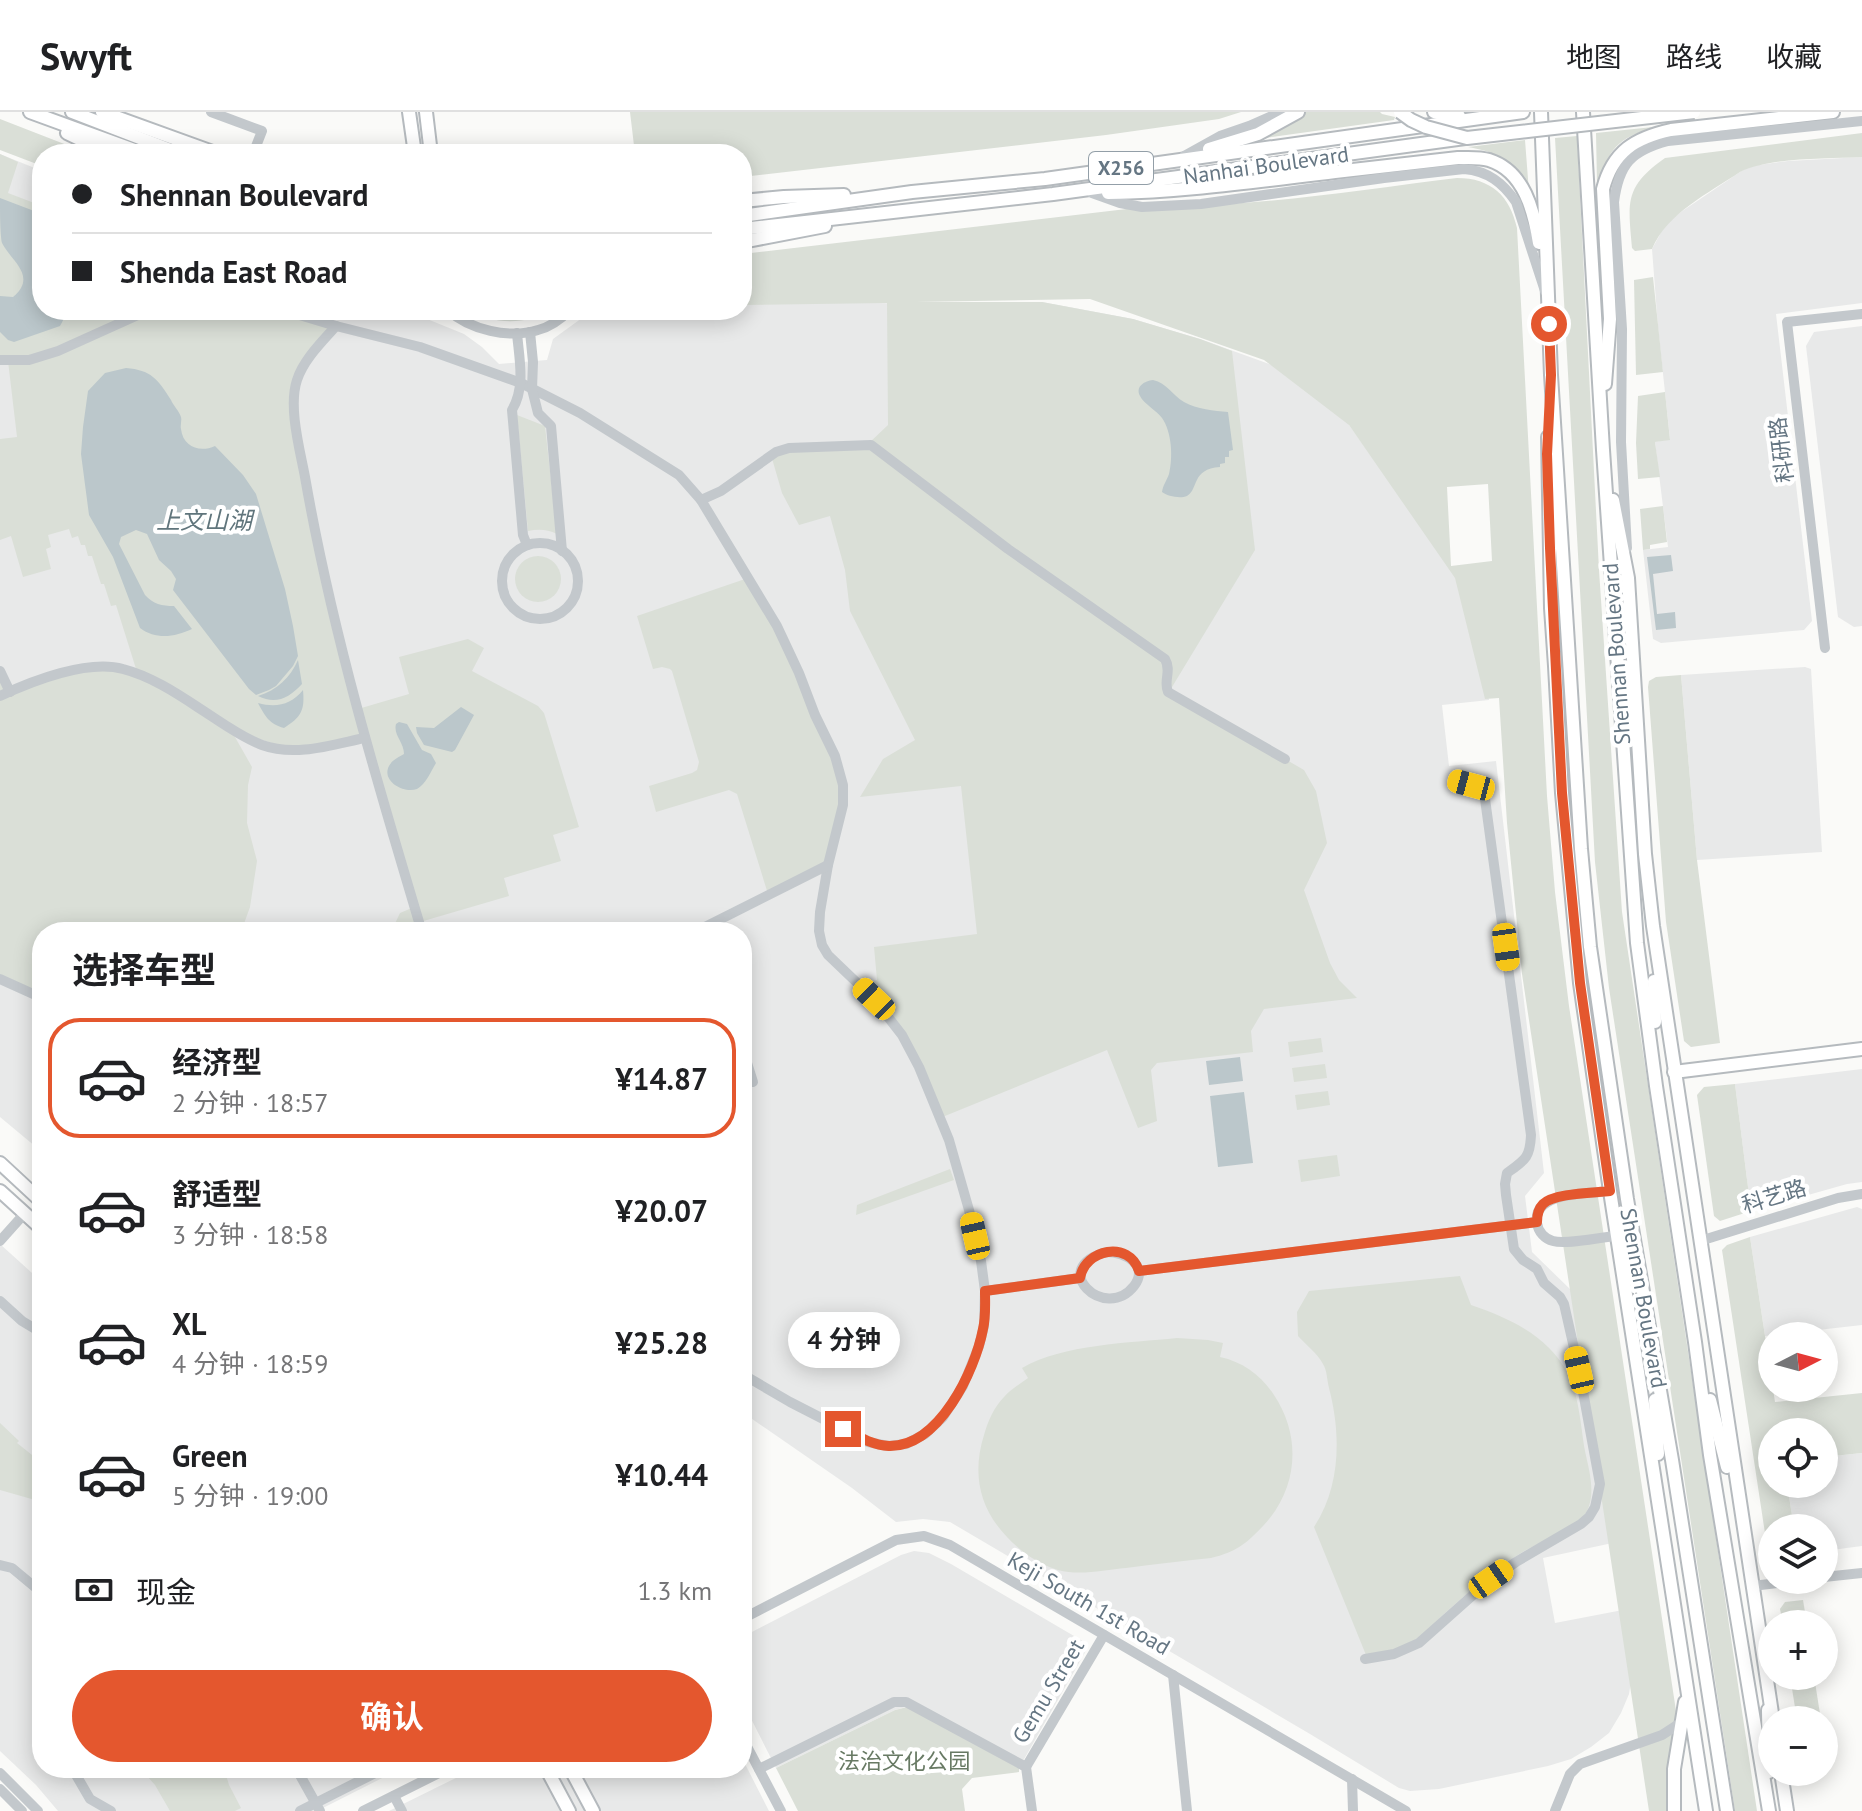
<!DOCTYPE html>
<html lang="zh">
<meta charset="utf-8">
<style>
:root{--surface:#fff;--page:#f6f6f6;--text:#202124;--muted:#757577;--line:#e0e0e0;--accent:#e4572e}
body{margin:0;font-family:"PT Sans","Noto Sans SC",sans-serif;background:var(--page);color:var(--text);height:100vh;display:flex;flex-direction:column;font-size:30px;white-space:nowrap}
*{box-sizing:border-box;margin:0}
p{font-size:26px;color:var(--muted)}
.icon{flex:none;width:44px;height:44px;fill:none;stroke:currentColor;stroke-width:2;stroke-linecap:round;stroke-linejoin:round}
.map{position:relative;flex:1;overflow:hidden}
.side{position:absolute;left:32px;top:810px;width:720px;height:856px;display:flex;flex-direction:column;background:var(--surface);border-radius:32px;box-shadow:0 4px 20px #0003}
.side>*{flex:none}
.hud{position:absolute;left:32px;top:32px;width:720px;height:176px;border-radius:32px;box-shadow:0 4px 20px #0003;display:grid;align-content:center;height:176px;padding:0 40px;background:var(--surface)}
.needle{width:52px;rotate:84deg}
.tools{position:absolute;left:1758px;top:1210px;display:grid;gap:16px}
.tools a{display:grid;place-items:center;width:80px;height:80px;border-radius:50%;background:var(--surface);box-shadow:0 4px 20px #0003;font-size:40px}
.end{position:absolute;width:36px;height:36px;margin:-18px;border:10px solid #e4572e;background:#fff;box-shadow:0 0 0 4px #fff}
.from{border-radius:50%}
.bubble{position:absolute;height:56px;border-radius:28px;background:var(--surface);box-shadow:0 4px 20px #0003;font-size:26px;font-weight:700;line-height:56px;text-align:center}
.car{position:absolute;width:24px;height:48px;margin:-24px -12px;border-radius:10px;box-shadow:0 0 6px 2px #0007;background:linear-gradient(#f5c518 24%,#345 0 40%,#f5c518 0 76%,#345 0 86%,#f5c518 0)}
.hud b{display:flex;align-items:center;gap:28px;height:76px;font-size:30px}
.hud b+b{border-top:2px solid var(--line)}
.hud i{width:20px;height:20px;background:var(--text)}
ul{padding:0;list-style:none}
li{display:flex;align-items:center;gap:24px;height:120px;margin:0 16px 12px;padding:0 24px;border:4px solid transparent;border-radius:32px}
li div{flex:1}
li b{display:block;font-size:30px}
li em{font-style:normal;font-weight:700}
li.selected{border-color:var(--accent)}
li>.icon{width:72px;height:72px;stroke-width:1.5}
h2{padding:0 40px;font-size:36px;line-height:96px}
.pay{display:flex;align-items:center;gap:20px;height:88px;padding:0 40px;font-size:30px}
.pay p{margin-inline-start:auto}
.primary-button{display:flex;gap:16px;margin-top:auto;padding:16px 40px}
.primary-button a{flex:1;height:92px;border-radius:48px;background:var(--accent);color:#fff;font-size:32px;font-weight:700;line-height:92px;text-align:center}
header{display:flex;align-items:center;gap:48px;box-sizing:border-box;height:112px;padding:0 40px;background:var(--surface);border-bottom:2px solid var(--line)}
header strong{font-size:38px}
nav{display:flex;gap:44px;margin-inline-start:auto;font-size:28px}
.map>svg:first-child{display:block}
</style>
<header>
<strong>Swyft</strong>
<nav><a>地图</a><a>路线</a><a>收藏</a></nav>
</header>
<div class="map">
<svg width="1862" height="1699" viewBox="0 0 1862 1699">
<rect width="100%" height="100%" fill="#fafaf8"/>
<g fill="#e8e9e9">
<polygon points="0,42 42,59 42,198 405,198 464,222 482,235 499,252 547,248 553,227 593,198 742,198 742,189 942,192 1042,190 1133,207 1200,227 1289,259 1330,286 1452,458 1480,513 1489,588 1442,593 1449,654 1496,649 1544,1061 1525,1084 1532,1140 1572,1179 1617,1430 1543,1446 1555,1511 1628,1497 1633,1557 1629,1582 1621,1601 1609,1621 1591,1635 1571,1647 1548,1654 1439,1677 1410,1679 1399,1676 1310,1622 950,1410 923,1407 896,1410 852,1376 742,1300 742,820 42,820 42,1040 0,1005"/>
<polygon points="1862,45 1862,191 1776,202 1812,509 1804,518 1661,531 1653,527 1643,438 1668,435 1655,330 1670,327 1658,215 1652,137 1664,115 1675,104 1740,60 1751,54 1788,49"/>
<polygon points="1862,214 1862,514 1854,515 1838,505 1806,234 1814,220"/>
<polygon points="1805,555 1811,557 1822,740 1697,748 1681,563"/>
<polygon points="1862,957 1862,1070 1847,1072 1751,1099 1735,972"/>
<polygon points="1857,1095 1862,1097 1862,1213 1765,1224 1750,1125"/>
<polygon points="0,1132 42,1170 42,1656 402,1656 317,1699 58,1699 36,1673 0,1639"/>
<polygon points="1862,1341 1862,1434 1824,1439 1824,1416 1794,1416 1787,1372 1824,1372 1824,1345"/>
<polygon points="914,1439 929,1441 951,1452 1086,1531 1087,1537 1019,1656 906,1595 895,1598 776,1656 742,1589 742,1525 901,1443"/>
<polygon points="742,1646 769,1699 389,1699 476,1656 742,1656"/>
</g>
<g fill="#dadfd7" fill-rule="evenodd">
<polygon points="630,0 1241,0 1219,7 1106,23 742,65 742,42 635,42"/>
<polygon points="1306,0 1380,0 1382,2 1395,5 1394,8 1265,26 1269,20"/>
<polygon points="0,7 90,42 42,42 42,54 0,38"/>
<path d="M1653,15C1616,28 1611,35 1597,72L1596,21Z"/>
<path d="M1862,21V45C1826,47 1771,45 1740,60C1709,81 1667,101 1652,137L1635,139L1632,136C1628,90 1624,75 1665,46Z"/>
<polygon points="1577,24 1599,458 1622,800 1757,1699 1735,1699 1609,876 1595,750 1555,26"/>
<path d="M1525,28L1529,80C1525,73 1521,63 1516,57C1504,43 1485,38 1468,35Z"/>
<polygon points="0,42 18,50 8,81 42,94 42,198 283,198 336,214 297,268 295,310 358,597 409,582 399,545 468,527 484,536 472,559 538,594 544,601 579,715 553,723 561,749 504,766 509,784 420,810 422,820 391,820 400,801 414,795 364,626 294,638 231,618 252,655 248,673 247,711 257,749 250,795 241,820 42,820 42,886 0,867 0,559 10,580 75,558 137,560 116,493 111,494 104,472 101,472 92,444 88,444 85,433 81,433 78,424 72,426 69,417 48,423 51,435 46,437 51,457 23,465 11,424 0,428 0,327 17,325 8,249 0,248"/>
<path d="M1457,66C1491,66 1510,84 1517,116L1547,684L1555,780L1569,894L1678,1612L1671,1699H1649L1522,862L1507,711L1499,586L1485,587L1455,466L1349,313L1264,248L1090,187L916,190H1042L1133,207L1200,227L1232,239L1255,438L1169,580L1304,658L1316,679L1327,731L1304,778L1330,851L1339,868L1357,886L1264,897L1251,919L1253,940L1157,951L1151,958L1157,1009L1138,1016L1107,938L940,1006L902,923L857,871L877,868L874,835L977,822L961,674L860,685L883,647L915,628L850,499L845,458L830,404L799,413L782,381L771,343L776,340L868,332L888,313L887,191L742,193V142L1152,94C1251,96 1358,78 1457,66ZM1488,372L1492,449L1451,454L1447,375Z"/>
<polygon points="1653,165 1663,260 1636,263 1634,168"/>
<path d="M467,198H551C524,214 494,212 467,198Z"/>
<polygon points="1665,280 1670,328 1655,330 1660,365 1638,367 1636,331 1638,284"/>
<path d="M517,303L545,314L557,422C547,417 538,417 528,419Z"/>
<polygon points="1663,394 1667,430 1650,433 1650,437 1643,438 1640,397"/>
<circle cx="538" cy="467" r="23"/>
<polygon points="748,466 777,514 843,673 828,753 768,782 737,682 729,678 656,700 649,674 692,661 697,658 699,650 672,559 670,557 662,555 653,557 637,504"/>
<polygon points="1681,563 1697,748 1720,931 1691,935 1684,929 1666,810 1648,575 1649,569 1656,565"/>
<polygon points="1321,926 1323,940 1290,945 1288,930"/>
<polygon points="1325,952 1327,966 1294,970 1292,956"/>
<polygon points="1735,972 1751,1099 1720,1109 1714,1104 1697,983 1704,975"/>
<polygon points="1328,979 1330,993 1297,998 1295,983"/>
<polygon points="1337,1043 1340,1064 1301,1070 1298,1048"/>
<polygon points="950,1057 954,1068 856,1103 857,1093"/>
<polygon points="1750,1125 1775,1290 1862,1281 1862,1341 1824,1345 1824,1320 1772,1320 1772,1372 1787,1372 1794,1416 1772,1416 1772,1444 1768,1441 1722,1138 1727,1133"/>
<path d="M1460,1164L1471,1193C1509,1206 1549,1224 1568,1262C1579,1283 1581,1316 1585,1339C1589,1358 1596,1381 1587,1399C1579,1415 1537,1431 1521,1441C1493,1458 1469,1480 1444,1502C1431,1514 1419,1528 1402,1536C1392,1541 1377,1541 1366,1543L1314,1415C1341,1374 1341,1322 1329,1276C1327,1268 1327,1258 1323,1252C1318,1242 1305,1232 1298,1224L1297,1200L1309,1179Z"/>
<path d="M1177,1226L1208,1228L1223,1231L1220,1245C1243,1250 1261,1263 1274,1283C1302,1325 1298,1377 1263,1414C1246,1432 1236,1440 1211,1446C1183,1449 1154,1452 1126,1456C1104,1458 1080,1464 1058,1458C1038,1452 1021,1440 1007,1425C979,1396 972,1361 984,1323C988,1309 994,1295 1004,1285C1011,1277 1020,1272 1028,1266L1022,1256C1063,1232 1130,1231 1177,1226Z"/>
<polygon points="0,1311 19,1329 17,1331 42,1351 42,1390 0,1378"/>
<polygon points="1803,1488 1807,1512 1783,1512 1780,1497 1785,1490"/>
<polygon points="1790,1564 1814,1564 1821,1608 1797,1608"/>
<polygon points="907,1595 1019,1656 1019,1660 972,1666 962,1677 965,1699 798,1699 776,1656 895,1598"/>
<polygon points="140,1656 224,1656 229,1673 241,1696 235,1699 170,1699 155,1673"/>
</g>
<g fill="#bbc7cb">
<path d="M0,86L42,102V198L68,199L60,214L14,230L8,228L0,220V184L13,185C38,164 11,149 2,131C0,122 0,97 0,86Z"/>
<path d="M126,256C151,258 158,267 171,288C173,293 179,299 181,305C182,309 180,313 181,317C183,335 200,341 215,334L243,363L256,382L285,477L293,514L298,544L293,554L276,574L269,578L256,583L249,577L173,478L176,467L171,459L159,448L147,422L136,418L121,425L119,432L145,483C153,492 162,494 174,494L192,517C175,525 156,528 140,516L113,445L89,403L81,342L83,315L88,279L105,261Z"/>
<path d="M1153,268C1167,271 1172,283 1184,290C1197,297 1214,299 1228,300L1233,338L1229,339V345H1225V351L1220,352V355C1191,357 1199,377 1187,384C1180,387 1167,384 1162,380C1163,373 1167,368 1169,362C1173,346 1172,320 1162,306C1156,298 1144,292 1140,284C1135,274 1145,269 1153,268Z"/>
<polygon points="1671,443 1673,459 1653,462 1657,502 1675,500 1676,516 1656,518 1647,445"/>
<path d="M298,548L302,572C289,586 276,593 258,584C277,578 290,566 298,548Z"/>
<path d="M303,578C305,599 301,605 284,616C269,612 265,604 258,591C276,596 291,593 303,578Z"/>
<polygon points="461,595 474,603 455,638 452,640 424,633 417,621 416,615 434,616"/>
<path d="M399,610L407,612L422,638L431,642L436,651C431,659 426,672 417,677C404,682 381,669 389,654C392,648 399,645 404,642C404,630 393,623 396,612Z"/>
<polygon points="1240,945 1243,969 1209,973 1206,949"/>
<polygon points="1244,980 1253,1051 1218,1055 1210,984"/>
</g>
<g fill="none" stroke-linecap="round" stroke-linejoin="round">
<g stroke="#b5babe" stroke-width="16">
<g id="major">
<polyline points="30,0 145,42"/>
<polyline points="72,0 181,42"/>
<polyline points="102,0 218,42"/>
<polyline points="409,0 415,42"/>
<polyline points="426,0 431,42"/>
<polyline points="1434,0 1459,4"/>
<polyline points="1541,0 1551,263 1581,737 1590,835 1627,1087 1672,1348 1727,1699"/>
<polyline points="1583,0 1603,338 1637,831 1656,974 1695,1230 1710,1343 1769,1699"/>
<polyline points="67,21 111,42"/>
<polyline points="1209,37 1258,22 1298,0"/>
<path d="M1108,81C1184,80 1259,69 1335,60C1376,55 1417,51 1458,46C1468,46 1479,45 1489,48C1524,59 1534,99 1539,131"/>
<polyline points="742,89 784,85 844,83"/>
<polyline points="742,104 912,80 1045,67 1523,0"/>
<polyline points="742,117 1053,82 1465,26"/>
<polyline points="742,130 825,114"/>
<path d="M1605,272L1610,207L1603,77C1613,39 1635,26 1671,18L1833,0"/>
<polyline points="1548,325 1551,496 1555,554 1562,681 1580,871 1610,1079 1706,1699"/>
<polyline points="1613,388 1628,466 1645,742 1653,814 1773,1608"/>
<polyline points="1654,869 1655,910"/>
<polyline points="1674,960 1862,937"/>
<polyline points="0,1051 42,1090"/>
<polyline points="0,1079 42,1117"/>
<polyline points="1655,1288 1658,1342"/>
<polyline points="1710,1288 1727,1355"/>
<polyline points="1768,1598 1769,1660"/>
<polyline points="546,1656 569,1699"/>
<polyline points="570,1656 593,1699"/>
<polyline points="1781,1660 1787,1699"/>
<polyline points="1674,1699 1674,1657 1685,1590"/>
</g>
</g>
<g stroke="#c3c8cc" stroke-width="10">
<polyline points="211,0 262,19 253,42"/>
<polyline points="1184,44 1220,24 1249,14 1281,0"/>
<path d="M1092,81L1120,91L1142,95L1201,92L1384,66L1464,57C1488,59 1503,71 1516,90L1545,179"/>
<polyline points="283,198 336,214 420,235 521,271 580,301 679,363 701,388 777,514 799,561 815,603 835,644 843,673 843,693 828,753 820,800 819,819 822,833 828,843 874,887 902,923 919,955 949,1028 969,1098 981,1149 985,1179 984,1214 979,1234 963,1274 943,1305 925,1322 906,1332 888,1334 868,1330 790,1290 742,1262"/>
<path d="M448,198C470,218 509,227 538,218C550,215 561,207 570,198"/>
<path d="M336,214C322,230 304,247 297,268C288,295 300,338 305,365C332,520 377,670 422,820"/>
<polyline points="530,220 533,250 532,277 538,301 551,314 562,439"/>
<path d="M517,221C519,246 526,275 512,298L523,423L527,433"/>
<polyline points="0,248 29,248 58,239 149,198"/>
<path d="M701,388L721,379L776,340L789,336L871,333L1008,437L1165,547C1172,559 1163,569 1168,580L1285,647"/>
<circle cx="540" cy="469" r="38"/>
<path d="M1627,436L1621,330L1622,217L1614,90C1619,52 1631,39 1668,29L1862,9"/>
<polyline points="1825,536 1787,210 1862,202"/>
<polyline points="0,559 10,580"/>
<path d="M0,584C32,569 88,547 123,557C150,564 175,580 199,596C218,608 240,625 262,633C295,645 331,633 364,626"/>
<polyline points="695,820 828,753"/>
<polyline points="0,867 42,886"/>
<polyline points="742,935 753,970"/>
<path d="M1610,1079C1589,1082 1532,1079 1537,1111C1538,1120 1545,1127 1553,1129C1566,1133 1601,1125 1617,1124"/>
<polyline points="0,1129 25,1101"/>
<polyline points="1700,1129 1838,1086 1862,1082"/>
<path d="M1107,1140C1124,1140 1150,1153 1134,1174C1105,1211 1046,1155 1107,1140Z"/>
<polyline points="1139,1159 1537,1110"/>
<polyline points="985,1179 1080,1166"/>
<polyline points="0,1189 22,1209 42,1221"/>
<polyline points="0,1453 12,1456 42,1481"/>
<polyline points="1824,1465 1862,1461"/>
<polyline points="1752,1474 1803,1468"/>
<polyline points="742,1507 896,1428 924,1424 950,1433 1406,1699"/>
<path d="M1365,1547L1394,1542L1419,1531L1491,1467L1516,1450L1581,1412L1589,1405L1595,1395L1600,1372L1579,1258L1564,1192L1560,1185L1544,1171L1537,1157L1523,1148L1514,1137L1506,1083L1505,1072L1507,1061C1525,1048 1530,1046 1531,1023L1485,687C1478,674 1468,672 1455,668"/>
<polyline points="1173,1563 1187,1699"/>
<polyline points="742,1625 781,1699"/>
<polyline points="1026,1655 1104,1523"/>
<polyline points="72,1656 90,1687 111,1699"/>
<polyline points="296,1656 320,1699"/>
<polyline points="759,1657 894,1590 906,1590 1026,1655 1032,1699"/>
<polyline points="0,1661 38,1699"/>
<polyline points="1352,1667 1353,1699"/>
<polyline points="0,1677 22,1699"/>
<polyline points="394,1684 402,1699"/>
<polyline points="300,1699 385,1656"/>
<polyline points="363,1699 449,1656"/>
<polyline points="1555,1699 1570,1662 1580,1652 1662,1623 1682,1610"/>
</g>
<use href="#major" stroke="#fff" stroke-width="12"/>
<g stroke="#b5babe" stroke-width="16" stroke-linecap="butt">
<polyline id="major-bridge" points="1400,0 1411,8 1426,15 1467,26 1694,0"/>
</g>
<use href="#major-bridge" stroke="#fff" stroke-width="12"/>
</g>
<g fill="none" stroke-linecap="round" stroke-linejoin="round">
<path stroke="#e4572e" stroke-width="10" d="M843,1317C857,1324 872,1333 889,1334C939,1335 975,1259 983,1217C986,1205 985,1191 985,1179L1080,1166C1085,1137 1129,1128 1139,1159L1537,1110C1537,1103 1538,1097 1543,1092C1554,1081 1594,1081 1610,1079L1580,871L1562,681L1550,436L1547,342L1551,263L1549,212"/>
</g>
<g text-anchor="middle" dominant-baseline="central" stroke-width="8" stroke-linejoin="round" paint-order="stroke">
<rect fill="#fff" stroke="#939fa8" stroke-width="2" x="1089" y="40" width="64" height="32" rx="6"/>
<g font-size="20" font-weight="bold" fill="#657683">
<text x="1121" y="56">X256</text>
</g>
<g font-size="22" fill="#657683" stroke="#fff">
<text transform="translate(1266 53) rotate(-8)">Nanhai Boulevard</text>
<text transform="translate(1781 338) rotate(-97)">科研路</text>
<text transform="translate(1616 542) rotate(-94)">Shennan Boulevard</text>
<text transform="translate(1774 1084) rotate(-17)">科艺路</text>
<text transform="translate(1644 1186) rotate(80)">Shennan Boulevard</text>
<text transform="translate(1089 1491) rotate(30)">Keji South 1st Road</text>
<text transform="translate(1048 1579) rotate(-59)">Gemu Street</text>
</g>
<g font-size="22" fill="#687a64" stroke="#fff">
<text x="904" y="1649">法治文化公园</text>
</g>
<g font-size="24" font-style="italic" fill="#60757c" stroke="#fff">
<text x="204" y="408">上文山湖</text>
</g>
</g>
</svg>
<div class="tools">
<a><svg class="needle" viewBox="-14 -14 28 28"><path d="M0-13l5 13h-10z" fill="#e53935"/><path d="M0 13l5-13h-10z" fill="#757577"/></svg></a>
<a><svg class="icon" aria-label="locate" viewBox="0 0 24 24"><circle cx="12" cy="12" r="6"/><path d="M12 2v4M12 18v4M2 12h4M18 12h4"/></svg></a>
<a><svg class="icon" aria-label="layers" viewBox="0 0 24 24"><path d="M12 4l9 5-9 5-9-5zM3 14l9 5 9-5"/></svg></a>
<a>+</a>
<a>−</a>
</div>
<i class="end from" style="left:1549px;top:212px"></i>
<i class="end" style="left:843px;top:1317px"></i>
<div class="bubble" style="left:788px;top:1200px;width:112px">4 分钟</div>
<i class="car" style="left:1471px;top:673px;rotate:285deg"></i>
<i class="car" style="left:1506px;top:835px;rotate:172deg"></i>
<i class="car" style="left:874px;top:887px;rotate:314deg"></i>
<i class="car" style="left:975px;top:1124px;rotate:347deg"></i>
<i class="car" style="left:1579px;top:1258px;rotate:347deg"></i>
<i class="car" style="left:1491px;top:1467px;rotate:55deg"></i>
<div class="hud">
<b><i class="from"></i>Shennan Boulevard</b>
<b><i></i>Shenda East Road</b>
</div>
<section class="side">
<h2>选择车型</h2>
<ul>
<li class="selected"><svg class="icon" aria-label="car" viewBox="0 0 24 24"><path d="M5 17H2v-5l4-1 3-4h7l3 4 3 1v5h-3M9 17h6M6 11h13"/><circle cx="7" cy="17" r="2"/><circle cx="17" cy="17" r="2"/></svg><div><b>经济型</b><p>2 分钟 · 18:57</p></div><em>¥14.87</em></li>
<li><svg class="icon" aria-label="car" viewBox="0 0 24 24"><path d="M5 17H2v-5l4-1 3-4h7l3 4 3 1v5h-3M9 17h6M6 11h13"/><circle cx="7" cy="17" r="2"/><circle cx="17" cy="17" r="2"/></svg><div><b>舒适型</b><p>3 分钟 · 18:58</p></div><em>¥20.07</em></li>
<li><svg class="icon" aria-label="car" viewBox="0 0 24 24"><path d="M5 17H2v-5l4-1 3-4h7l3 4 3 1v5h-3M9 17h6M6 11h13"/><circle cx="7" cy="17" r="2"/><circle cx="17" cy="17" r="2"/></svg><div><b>XL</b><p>4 分钟 · 18:59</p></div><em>¥25.28</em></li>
<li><svg class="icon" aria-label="car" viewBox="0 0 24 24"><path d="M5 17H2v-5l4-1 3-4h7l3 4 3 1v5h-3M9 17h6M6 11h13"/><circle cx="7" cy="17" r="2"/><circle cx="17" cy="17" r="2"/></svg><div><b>Green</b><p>5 分钟 · 19:00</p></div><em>¥10.44</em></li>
</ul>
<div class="pay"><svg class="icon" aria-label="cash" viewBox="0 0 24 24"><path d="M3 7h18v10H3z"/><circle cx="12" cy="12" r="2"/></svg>现金<p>1.3 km</p></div>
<div class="primary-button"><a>确认</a></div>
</section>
</div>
